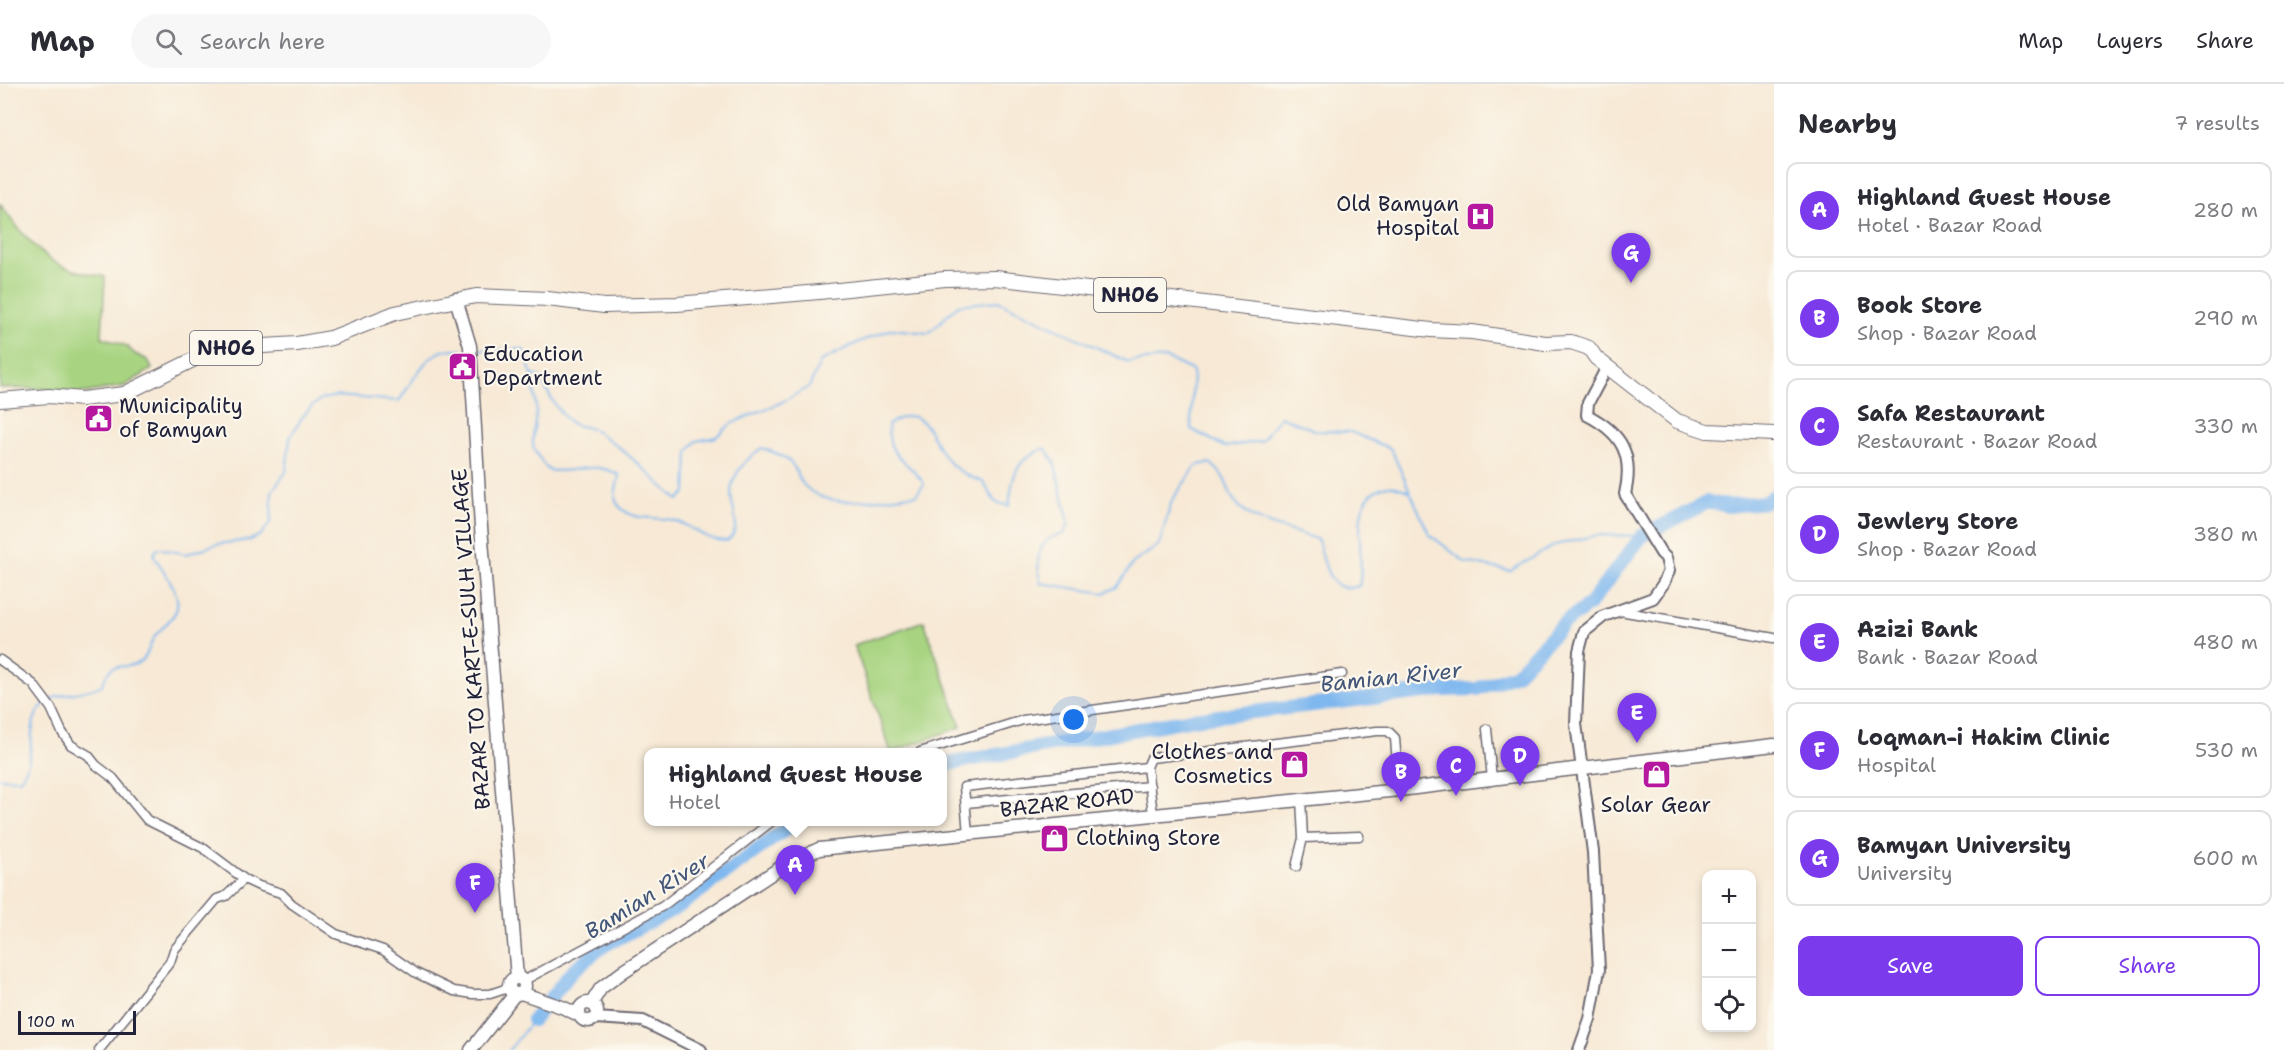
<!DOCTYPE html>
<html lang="en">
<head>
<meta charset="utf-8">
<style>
	body { margin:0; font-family:"Shantell Sans",sans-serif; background:#f7f7f7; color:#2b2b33 }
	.controls { position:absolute; right:18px; bottom:18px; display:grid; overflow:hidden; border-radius:12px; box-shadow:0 3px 9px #0003 }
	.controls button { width:54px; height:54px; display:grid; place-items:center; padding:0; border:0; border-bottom:2px solid #e1e1e2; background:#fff; color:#2b2b33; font:30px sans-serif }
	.scale { position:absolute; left:18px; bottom:15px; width:118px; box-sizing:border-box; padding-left:6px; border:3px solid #22223b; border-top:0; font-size:16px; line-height:21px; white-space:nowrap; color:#22223b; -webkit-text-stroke:4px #fbf7ec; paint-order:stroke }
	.you { position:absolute; left:1074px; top:636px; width:21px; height:21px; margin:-15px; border:4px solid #fff; border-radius:50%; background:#1a73e8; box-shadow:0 0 0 9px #1a73e833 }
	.badge { display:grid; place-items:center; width:39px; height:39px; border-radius:50%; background:#7c3aed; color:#fff; font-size:20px; font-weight:700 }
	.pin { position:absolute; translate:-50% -50px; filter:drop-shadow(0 2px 3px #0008) }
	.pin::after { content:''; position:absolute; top:32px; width:21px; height:18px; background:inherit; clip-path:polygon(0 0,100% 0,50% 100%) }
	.popup { position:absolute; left:644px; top:664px; width:303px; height:78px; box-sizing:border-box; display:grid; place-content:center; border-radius:12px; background:#fff; filter:drop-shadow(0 2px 4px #0005); font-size:20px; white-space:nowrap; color:#7c7c81 }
	.popup b { font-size:22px; color:#2b2b33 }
	.popup::after { content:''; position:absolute; left:50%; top:100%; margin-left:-12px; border:12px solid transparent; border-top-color:#fff }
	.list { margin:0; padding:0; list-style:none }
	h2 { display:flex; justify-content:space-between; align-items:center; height:78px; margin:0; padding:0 24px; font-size:26px }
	h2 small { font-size:20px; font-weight:400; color:#7c7c81 }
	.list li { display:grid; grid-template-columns:39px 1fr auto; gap:18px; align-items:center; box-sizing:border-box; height:96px; margin:0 12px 12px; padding:0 12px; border:2px solid #e1e1e2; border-radius:12px }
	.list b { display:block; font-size:22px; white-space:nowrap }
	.list p { margin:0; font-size:20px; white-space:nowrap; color:#7c7c81 }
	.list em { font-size:20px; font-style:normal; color:#7c7c81 }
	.actions { display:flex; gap:12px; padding:18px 24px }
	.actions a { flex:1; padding:14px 0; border:2px solid #7c3aed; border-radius:12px; text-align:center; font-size:21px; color:#7c3aed }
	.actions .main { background:#7c3aed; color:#fff }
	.icon { flex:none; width:33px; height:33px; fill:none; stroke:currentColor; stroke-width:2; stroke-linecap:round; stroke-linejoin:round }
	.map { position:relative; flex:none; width:1774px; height:966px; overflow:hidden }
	header { display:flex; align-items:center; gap:36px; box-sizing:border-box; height:84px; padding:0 30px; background:#fff; border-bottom:2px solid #e1e1e2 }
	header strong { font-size:28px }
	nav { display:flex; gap:33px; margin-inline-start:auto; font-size:21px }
	.search { width:420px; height:54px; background:#f7f7f7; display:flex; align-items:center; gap:15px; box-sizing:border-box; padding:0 21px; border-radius:33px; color:#7c7c81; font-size:22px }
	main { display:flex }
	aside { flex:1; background:#fff }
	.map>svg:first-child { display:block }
</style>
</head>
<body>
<header>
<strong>Map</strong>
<div class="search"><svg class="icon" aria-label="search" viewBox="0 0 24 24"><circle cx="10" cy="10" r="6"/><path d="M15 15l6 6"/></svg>Search here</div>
<nav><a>Map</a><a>Layers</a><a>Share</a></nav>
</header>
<main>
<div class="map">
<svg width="1774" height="966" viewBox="0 0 1774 966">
	<rect width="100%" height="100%" fill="#fbf7ec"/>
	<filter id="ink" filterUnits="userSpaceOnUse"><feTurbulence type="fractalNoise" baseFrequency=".0167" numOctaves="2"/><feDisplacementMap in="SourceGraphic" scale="12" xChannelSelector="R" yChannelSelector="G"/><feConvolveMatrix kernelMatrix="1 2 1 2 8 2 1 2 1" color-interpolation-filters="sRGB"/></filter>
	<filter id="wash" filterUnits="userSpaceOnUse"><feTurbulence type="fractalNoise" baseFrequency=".008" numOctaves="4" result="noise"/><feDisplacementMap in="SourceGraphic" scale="24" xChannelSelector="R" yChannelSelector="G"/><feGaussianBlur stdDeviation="1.35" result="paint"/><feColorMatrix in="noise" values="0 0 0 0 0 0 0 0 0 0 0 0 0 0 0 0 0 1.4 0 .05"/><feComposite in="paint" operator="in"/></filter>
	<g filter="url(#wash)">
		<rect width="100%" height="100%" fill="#f7e9d5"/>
		<path fill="#a8d481" stroke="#657b5e" stroke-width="1.5" d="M0,120C14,140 31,161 51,176C66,186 87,189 105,193L102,253L126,262L135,270L148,276L152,285L124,302L78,310L43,305L0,304Z
			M924,537L961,643L891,668L854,561Z"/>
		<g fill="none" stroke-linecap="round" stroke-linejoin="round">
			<path stroke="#7fb8ef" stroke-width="2" d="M477,266L523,265L532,291L540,293C548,308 556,327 571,339C576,343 586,342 592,345C625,364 650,392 678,416L686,408L688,368L696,357L716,353L732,339L782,318L809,303L821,277L861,257L892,245L929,249L958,221L998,217L1128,278L1166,274L1193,287L1191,345L1225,363L1262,357L1280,332L1317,347L1351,348L1391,365L1429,450L1465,478L1510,487L1555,461L1598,451L1642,452
				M532,291C533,303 537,317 536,329C533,362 526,357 548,386C576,391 590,375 619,391C618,402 611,414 619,422C634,439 656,431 676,437C698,445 702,456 727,457C744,444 731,427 731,409C731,391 748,373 762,364C774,368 787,373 794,383C797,389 799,395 803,400C828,430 882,412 916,411L924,400C909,375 888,378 888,341C928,313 929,359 951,380C960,389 972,394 983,398L995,418L1009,422C1013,391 1014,376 1045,364L1054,377L1069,439L1064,450C1060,451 1053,452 1049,455C1035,465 1038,484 1040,499L1104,509L1117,503L1133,479L1159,461L1172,416L1197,381L1210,379C1215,383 1220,388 1223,393C1228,401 1230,412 1236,419C1257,443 1290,444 1318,456C1325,479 1327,512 1359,502C1367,474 1344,411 1387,402C1393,401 1403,405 1409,407
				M0,694L20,695C22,691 26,687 27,683C36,659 23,626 56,613C71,608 88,609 102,601C113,573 117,588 138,579C148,575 149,560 155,552C161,544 172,536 176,527C183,510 162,486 154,472L155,467L159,464L186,470L217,460L250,456L261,451L271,438L272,407L286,388L290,354L301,335L312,322L322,315L337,312L399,317C415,294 430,258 463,266
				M509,966L533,936"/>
			<path stroke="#7fb8ef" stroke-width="14" d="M942,681L1192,635L1442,606L1477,605L1516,590L1564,539L1589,521L1642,452L1708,418L1728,422L1764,418L1774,412
				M533,936L574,885L605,861L678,823L796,738"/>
		</g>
	</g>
	<g filter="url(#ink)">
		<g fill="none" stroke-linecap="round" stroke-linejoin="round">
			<defs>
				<path id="minor" d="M1620,527L1774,554
					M0,576L33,600L51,624L62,648L71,661L88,671L96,681L113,694L147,736L203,764L244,795L259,802L281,809L292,820L336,850L383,866L416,889L454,907L473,910H490L508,904
					M1487,645L1492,695
					M920,668L1023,636L1342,590
					M1301,715L1303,754L1359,752
					M966,719L1150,702
					M1153,730L1147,683L1151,674L1377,647H1388L1395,654L1399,706
					M968,750L964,703L1147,683
					M1296,783L1303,754
					M523,897L663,822L771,738
					M99,966L170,878L174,866L217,815L226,812L244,795"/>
				<path id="tertiary" d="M595,934L643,937L701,966
					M1579,966L1590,935L1599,886L1593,768L1576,640L1579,567L1584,548L1604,532L1653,514L1663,500L1669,487L1666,474L1661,469L1625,410C1634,371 1622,349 1587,331L1588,319L1607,283"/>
				<path id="secondary" d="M456,215L470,262L481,443L517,894
					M509 902a8 8 0 1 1 16 0a8 8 0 1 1-16 0Z
					M521,909L562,923L579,931
					M579 928a9 9 0 1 1 18 0a9 9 0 1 1-18 0Z
					M591,920L601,904L624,887L786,780L819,765L1399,706L1774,661
					M471,966L515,910"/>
				<path id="primary" d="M0,316L49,312L82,315L124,310L215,265L297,260L331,254L395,229L476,212L548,215L604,222L677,220L819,208L945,195L995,194L1431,246L1472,248L1545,259L1571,258L1589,264L1596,274L1677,337L1707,347L1774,350"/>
			</defs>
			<use href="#minor" stroke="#6d6871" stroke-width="11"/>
			<use href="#tertiary" stroke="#6d6871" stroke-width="14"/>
			<use href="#secondary" stroke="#6d6871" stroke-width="15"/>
			<use href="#primary" stroke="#6d6871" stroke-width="16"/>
			<use href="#minor" stroke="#fff" stroke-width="8"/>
			<use href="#tertiary" stroke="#fff" stroke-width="10"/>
			<use href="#secondary" stroke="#fff" stroke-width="12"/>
			<use href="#primary" stroke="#fff" stroke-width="14"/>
		</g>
	</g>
	<defs>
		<symbol id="hospital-square" viewBox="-11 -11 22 22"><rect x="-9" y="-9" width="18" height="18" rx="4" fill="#b5179e" stroke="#fbf7ec"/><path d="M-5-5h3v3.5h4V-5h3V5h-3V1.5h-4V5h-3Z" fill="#fff"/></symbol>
		<symbol id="civic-square" viewBox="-11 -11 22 22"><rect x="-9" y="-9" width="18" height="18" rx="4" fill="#b5179e" stroke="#fbf7ec"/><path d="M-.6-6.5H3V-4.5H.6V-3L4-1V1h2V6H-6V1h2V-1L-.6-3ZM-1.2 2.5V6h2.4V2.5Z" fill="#fff"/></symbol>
		<symbol id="shop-square" viewBox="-11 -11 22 22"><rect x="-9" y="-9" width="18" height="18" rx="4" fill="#b5179e" stroke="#fbf7ec"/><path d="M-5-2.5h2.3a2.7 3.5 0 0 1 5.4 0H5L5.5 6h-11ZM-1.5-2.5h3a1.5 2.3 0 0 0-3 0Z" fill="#fff"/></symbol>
	</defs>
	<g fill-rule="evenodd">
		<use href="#hospital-square" x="1464" y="116" width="33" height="33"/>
		<use href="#civic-square" x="446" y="266" width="33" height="33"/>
		<use href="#civic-square" x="82" y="318" width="33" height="33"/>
		<use href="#shop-square" x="1278" y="664" width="33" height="33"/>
		<use href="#shop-square" x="1640" y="674" width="33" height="33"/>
		<use href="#shop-square" x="1038" y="738" width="33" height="33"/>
	</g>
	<g text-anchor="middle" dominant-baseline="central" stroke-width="4.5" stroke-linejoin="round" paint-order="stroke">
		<g fill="#fbf7ec" stroke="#636270" stroke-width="1.5">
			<rect x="1094" y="194" width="72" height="34" rx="4.5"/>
			<rect x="190" y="247" width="72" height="34" rx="4.5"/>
		</g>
		<g font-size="20" font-weight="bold" fill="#22223b">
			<text x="1130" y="211">NH06</text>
			<text x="226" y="264">NH06</text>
		</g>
		<g font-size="21" fill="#22223b" stroke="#fbf7ec" text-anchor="start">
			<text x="1459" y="120" text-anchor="end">Old Bamyan<tspan x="1459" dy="24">Hospital</tspan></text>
			<text x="483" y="270">Education<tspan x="483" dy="24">Department</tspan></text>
			<text x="119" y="322">Municipality<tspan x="119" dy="24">of Bamyan</tspan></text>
			<text x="1273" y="668" text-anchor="end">Clothes and<tspan x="1273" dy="24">Cosmetics</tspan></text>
			<text x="1656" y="721" text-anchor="middle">Solar Gear</text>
			<text x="1076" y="754">Clothing Store</text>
		</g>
		<g font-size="21" fill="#22223b" stroke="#fbf7ec">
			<text transform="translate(471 555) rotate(-94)">BAZAR TO KART-E-SULH VILLAGE</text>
			<text transform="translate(1067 719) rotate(-6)">BAZAR ROAD</text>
		</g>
		<g font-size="22" font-style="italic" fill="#43567a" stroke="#fbf7ec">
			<text transform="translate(1391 593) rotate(-6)">Bamian River</text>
			<text transform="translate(647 812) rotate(-32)">Bamian River</text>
		</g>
	</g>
</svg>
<div class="controls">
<button>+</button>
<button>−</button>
<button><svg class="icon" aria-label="locate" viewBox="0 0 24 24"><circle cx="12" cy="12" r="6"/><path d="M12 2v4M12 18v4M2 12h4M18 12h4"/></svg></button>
</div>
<div class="scale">100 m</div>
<div class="you"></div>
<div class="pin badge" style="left:795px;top:811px">A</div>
<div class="popup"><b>Highland Guest House</b>Hotel</div>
<div class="pin badge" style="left:1401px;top:718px">B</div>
<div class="pin badge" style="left:1456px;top:712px">C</div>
<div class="pin badge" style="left:1520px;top:702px">D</div>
<div class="pin badge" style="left:1637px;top:659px">E</div>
<div class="pin badge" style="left:475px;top:829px">F</div>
<div class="pin badge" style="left:1631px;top:199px">G</div>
</div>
<aside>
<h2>Nearby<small>7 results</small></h2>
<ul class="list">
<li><span class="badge">A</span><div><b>Highland Guest House</b><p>Hotel · Bazar Road</p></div><em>280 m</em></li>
<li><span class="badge">B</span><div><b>Book Store</b><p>Shop · Bazar Road</p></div><em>290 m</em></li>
<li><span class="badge">C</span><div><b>Safa Restaurant</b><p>Restaurant · Bazar Road</p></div><em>330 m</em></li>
<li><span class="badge">D</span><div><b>Jewlery Store</b><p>Shop · Bazar Road</p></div><em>380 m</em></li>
<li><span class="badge">E</span><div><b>Azizi Bank</b><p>Bank · Bazar Road</p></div><em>480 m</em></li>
<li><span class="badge">F</span><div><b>Loqman-i Hakim Clinic</b><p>Hospital</p></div><em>530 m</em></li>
<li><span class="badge">G</span><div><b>Bamyan University</b><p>University</p></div><em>600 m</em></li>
</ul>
<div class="actions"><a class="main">Save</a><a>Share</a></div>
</aside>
</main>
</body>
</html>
